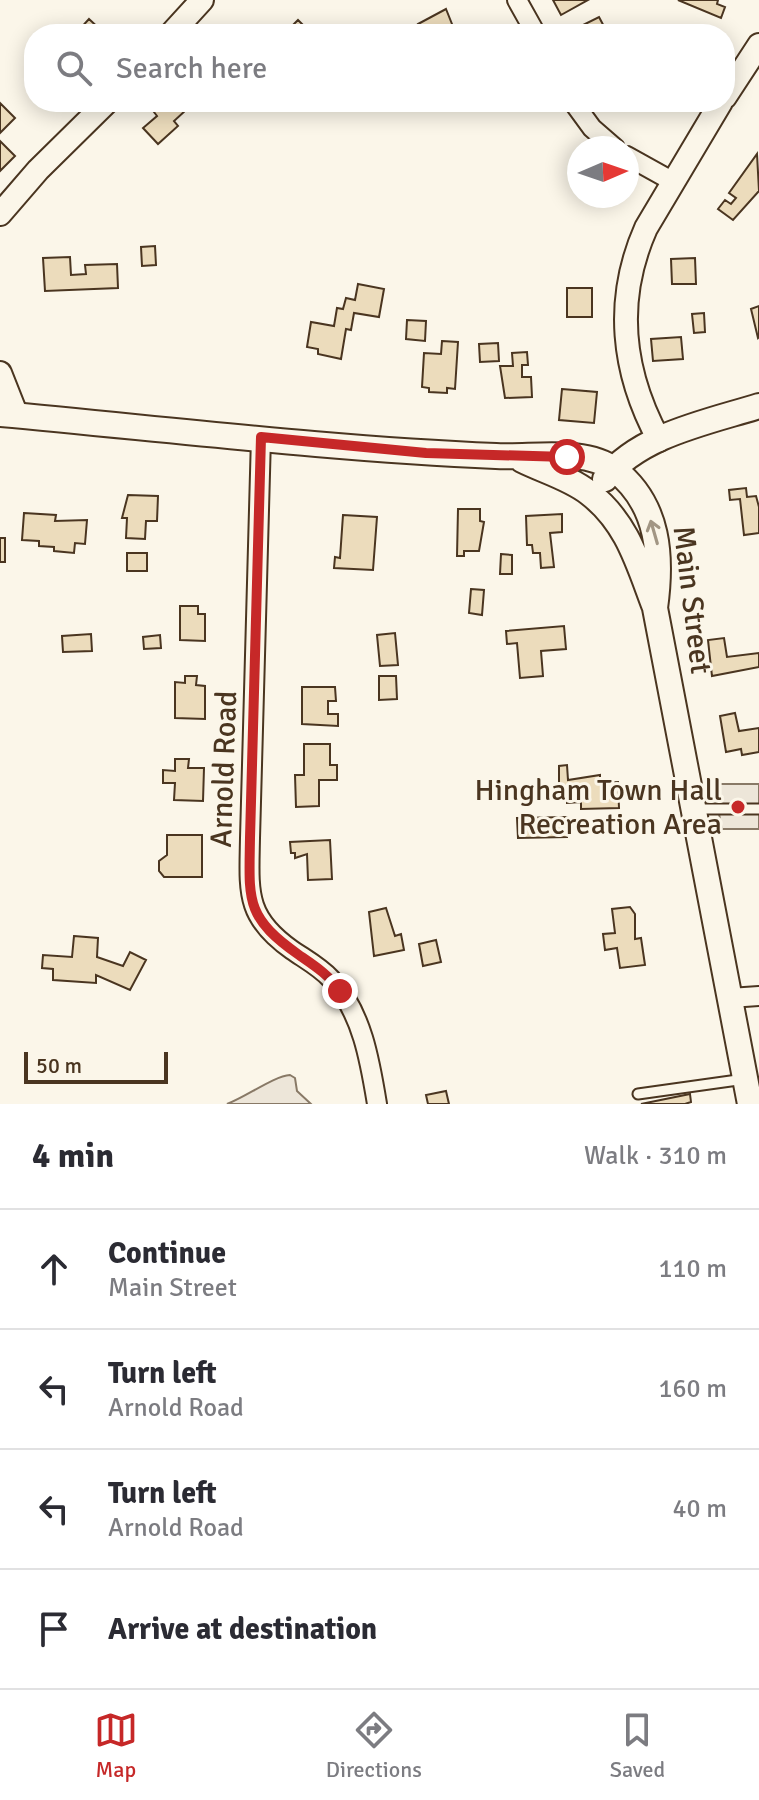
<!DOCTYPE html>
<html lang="en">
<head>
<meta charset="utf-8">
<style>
	body { margin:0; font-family:Signika,sans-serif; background:#f7f7f7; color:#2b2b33 }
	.compass { position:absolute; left:567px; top:136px; width:72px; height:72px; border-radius:50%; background:#fff; box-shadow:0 4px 20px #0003; rotate:88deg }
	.scale { position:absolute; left:24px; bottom:20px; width:144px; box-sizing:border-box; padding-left:8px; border:4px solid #4a3520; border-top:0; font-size:22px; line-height:28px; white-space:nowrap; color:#4a3520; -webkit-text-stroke:6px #fbf6e9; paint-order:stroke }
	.stop { position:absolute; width:24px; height:24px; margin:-18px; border:6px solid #c62828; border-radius:50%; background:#fff }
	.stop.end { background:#c62828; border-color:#fff; box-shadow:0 2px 8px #0008 }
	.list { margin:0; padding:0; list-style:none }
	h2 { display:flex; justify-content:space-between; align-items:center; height:104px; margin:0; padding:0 32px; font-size:34px }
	h2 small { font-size:26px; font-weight:400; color:#7c7c81 }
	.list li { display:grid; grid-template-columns:52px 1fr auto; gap:24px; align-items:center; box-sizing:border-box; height:120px; padding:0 32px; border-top:2px solid #e1e1e2 }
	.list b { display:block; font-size:30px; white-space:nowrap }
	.list p { margin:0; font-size:26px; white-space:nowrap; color:#7c7c81 }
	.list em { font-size:26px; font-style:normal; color:#7c7c81 }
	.icon { flex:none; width:44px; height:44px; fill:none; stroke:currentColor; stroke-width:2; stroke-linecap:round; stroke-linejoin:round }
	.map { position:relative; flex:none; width:759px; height:1104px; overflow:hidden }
	.search { position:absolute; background:#fff; box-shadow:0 4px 20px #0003; left:24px; right:24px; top:24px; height:88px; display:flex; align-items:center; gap:20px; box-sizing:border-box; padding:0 28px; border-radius:32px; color:#7c7c81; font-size:30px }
	.sheet { height:584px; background:#fff }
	nav { display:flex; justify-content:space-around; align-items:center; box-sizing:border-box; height:112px; border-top:2px solid #e1e1e2; background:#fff; font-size:22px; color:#7c7c81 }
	nav a { display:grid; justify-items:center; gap:4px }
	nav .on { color:#c62828 }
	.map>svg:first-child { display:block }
</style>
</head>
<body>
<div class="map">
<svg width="759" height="1104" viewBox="0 0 759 1104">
	<rect width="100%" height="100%" fill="#fbf6e9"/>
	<path fill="#ede6d9" stroke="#887966" stroke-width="2" d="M713,784H759V829H722Z
		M290,1075L295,1078L297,1091L311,1104H227C246,1097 274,1076 290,1075Z"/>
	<path fill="#ecdcbc" stroke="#4a3520" stroke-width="2" d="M553,0H588L561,15Z
		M678,0H718L717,4L725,7L721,18Z
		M446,9L456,34L462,30L464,34H423L418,24Z
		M599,17L608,34H587L583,25Z
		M89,19L103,32L101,34L78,31Z
		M298,20L312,34H284Z
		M161,102H183L180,104L186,110L174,121L178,126L158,144L143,128L157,116L154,112Z
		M0,103L15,118L0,133Z
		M0,141L15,156L0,171Z
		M757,154L759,191L733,220L718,209L725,200L731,204L736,198L729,193Z
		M155,246L156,265L142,266L141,247Z
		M70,257L71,275L86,274L85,265L117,264L118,288L45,291L43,258Z
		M695,258L696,284H672L671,259Z
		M358,284L384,289L379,317L354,313L351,330L346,329L341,359L318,354V349L307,347L311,322L334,326L337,308L343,309L346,298L355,300Z
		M567,288H592V317H567Z
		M759,306V337L758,338L751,309Z
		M704,313L705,332L694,333L692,314Z
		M407,320L426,321L425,341L406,339Z
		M681,337L683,359L653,361L651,339Z
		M442,341L458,342L455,389L447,388V393L429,392V388L422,387L424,353L441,354Z
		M498,343L499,361L480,362L479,344Z
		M527,352L528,365H522V377H531L532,397L505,398L500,366H513L512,353Z
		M562,389L597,392L594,423L559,420Z
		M746,488L747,497L756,496L759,507V533L744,535L740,499L730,500L729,490Z
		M128,495L158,496L157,521H146L145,539L126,538L127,518H122Z
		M458,509H480V521L484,522L479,551H464V556H457Z
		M24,513L56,515L55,521L87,520L85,544L75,543L74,553L54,551V547L39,546V541L22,540Z
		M562,514V532L550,533L554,567L541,568L540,553H533L532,545H527L526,516Z
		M343,515L377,517L373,570L334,568L335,557L340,558Z
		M0,538H5V562H0Z
		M127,553H147V571H127Z
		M501,554L512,555V574H500Z
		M471,589L484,590L482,615L469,613Z
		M180,606H198V614H205V641L180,640Z
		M564,626L566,649L541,651L543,676L520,678L517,643L507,644L506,631Z
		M395,633L398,665L380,666L377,635Z
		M91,634L92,651L63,652L62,636Z
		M160,635L161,648L144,649L143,637Z
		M724,638L727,657L759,653V667L712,676L708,640Z
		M185,676H197L196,685L205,686V719L175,718V682L185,683Z
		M379,676H396L397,699L379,700Z
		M302,687H335L336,701H328V714H338V726L302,724Z
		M735,713L739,731L759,728V752L742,755L741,749L726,752L720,716Z
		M304,744H330V765H337V780H319V806L296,807L295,775H304Z
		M175,759H189L188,768H204L203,801L174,800L175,783H163V770L175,771Z
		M567,765L568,780L600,775V783L618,782L619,808L581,809V802L567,803V793H559V766Z
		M567,817V837L518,838L517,818Z
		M167,835H202V877H164L159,871V861L167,855Z
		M330,840L332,879L308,880L307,854L295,858V853H291L290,842Z
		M630,907L635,914V939L641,938L645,965L620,968L617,948L605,950L603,934L615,933L612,909Z
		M386,908L395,936L401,934L404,950L374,956L369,912Z
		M74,936L98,938L97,957L123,966L130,952L146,960L130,990L96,975V983L53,980V969L42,968L43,955L72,957Z
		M436,940L441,962L423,966L419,944Z
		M446,1091L449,1104H428L426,1095Z
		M690,1094L691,1102L685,1104H641Z"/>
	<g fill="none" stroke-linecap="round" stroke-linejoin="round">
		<defs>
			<path id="service" d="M697,809H759
				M638,1094L745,1079"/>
			<path id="minor" d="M517,0L536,34
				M573,102L592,128L615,148
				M627,156L672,181
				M261,437L250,838C249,892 245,917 292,950C305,959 320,967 331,979C362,1012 370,1061 377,1104
				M730,998L759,996"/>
			<path id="tertiary" d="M171,34L202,0
				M725,97L759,45
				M0,214L38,170L107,102
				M0,373L17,416
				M659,440C622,372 614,300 646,228L721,102"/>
			<path id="secondary" d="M0,414C165,429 331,449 496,456C532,458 585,447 615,470C660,505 662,558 655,608L750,1104
				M522,460C544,471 570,478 589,493C627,522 638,563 654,605
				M605,479C639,435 708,422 759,406"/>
		</defs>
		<use href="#service" stroke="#4a3520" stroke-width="13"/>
		<use href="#minor" stroke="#4a3520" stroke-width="22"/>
		<use href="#tertiary" stroke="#4a3520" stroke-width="26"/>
		<use href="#secondary" stroke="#4a3520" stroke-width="28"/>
		<use href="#service" stroke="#fbf6e9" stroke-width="9"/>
		<use href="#minor" stroke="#fbf6e9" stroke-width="18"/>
		<use href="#tertiary" stroke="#fbf6e9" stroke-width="22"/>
		<use href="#secondary" stroke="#fbf6e9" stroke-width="24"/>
	</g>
	<defs><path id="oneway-shaft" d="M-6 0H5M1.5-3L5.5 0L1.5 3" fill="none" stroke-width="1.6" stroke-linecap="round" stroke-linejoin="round" transform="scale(2)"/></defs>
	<use stroke="#a29684" href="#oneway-shaft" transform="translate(654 532) rotate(-106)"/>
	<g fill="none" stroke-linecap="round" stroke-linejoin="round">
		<path stroke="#c62828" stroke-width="10" d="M340,991C329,975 315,966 299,955C245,917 249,901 250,838L261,437L426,453L567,457"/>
	</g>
	<circle fill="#c62828" stroke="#fbf6e9" stroke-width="3" cx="738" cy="807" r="8"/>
	<g text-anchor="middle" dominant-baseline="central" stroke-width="6" stroke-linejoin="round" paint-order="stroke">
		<g font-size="30" fill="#4a3520" stroke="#fbf6e9">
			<text transform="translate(692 600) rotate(83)">Main Street</text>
			<text transform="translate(224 769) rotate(-88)">Arnold Road</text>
		</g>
		<g font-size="30" fill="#4a3520" stroke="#fbf6e9" text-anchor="end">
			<text x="722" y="790">Hingham Town Hall<tspan x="722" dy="34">Recreation Area</tspan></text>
		</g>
	</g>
</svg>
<svg class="compass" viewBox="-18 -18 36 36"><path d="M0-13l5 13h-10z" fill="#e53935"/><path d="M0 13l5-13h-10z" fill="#7c7c81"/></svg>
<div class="scale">50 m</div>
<div class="stop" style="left:567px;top:457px"></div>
<div class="stop end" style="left:340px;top:991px"></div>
<div class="search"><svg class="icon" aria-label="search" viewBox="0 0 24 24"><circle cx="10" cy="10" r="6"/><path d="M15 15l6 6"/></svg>Search here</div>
</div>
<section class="sheet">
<h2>4 min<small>Walk · 310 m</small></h2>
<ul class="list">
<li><svg class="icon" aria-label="ahead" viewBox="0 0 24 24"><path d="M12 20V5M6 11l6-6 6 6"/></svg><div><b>Continue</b><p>Main Street</p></div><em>110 m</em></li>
<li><svg class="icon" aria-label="left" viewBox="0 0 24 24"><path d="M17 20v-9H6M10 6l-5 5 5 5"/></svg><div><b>Turn left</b><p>Arnold Road</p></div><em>160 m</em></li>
<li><svg class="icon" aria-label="left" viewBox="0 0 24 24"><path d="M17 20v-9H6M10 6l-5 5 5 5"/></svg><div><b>Turn left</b><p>Arnold Road</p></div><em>40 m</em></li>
<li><svg class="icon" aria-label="arrive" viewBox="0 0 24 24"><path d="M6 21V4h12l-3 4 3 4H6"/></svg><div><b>Arrive at destination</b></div></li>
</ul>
</section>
<nav>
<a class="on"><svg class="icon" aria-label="map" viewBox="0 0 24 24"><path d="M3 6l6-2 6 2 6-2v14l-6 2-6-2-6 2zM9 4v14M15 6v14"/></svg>Map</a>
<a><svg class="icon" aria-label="directions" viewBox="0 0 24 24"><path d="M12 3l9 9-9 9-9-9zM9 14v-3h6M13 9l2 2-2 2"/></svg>Directions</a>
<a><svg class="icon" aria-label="saved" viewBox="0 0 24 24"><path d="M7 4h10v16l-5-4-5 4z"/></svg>Saved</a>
</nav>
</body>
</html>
